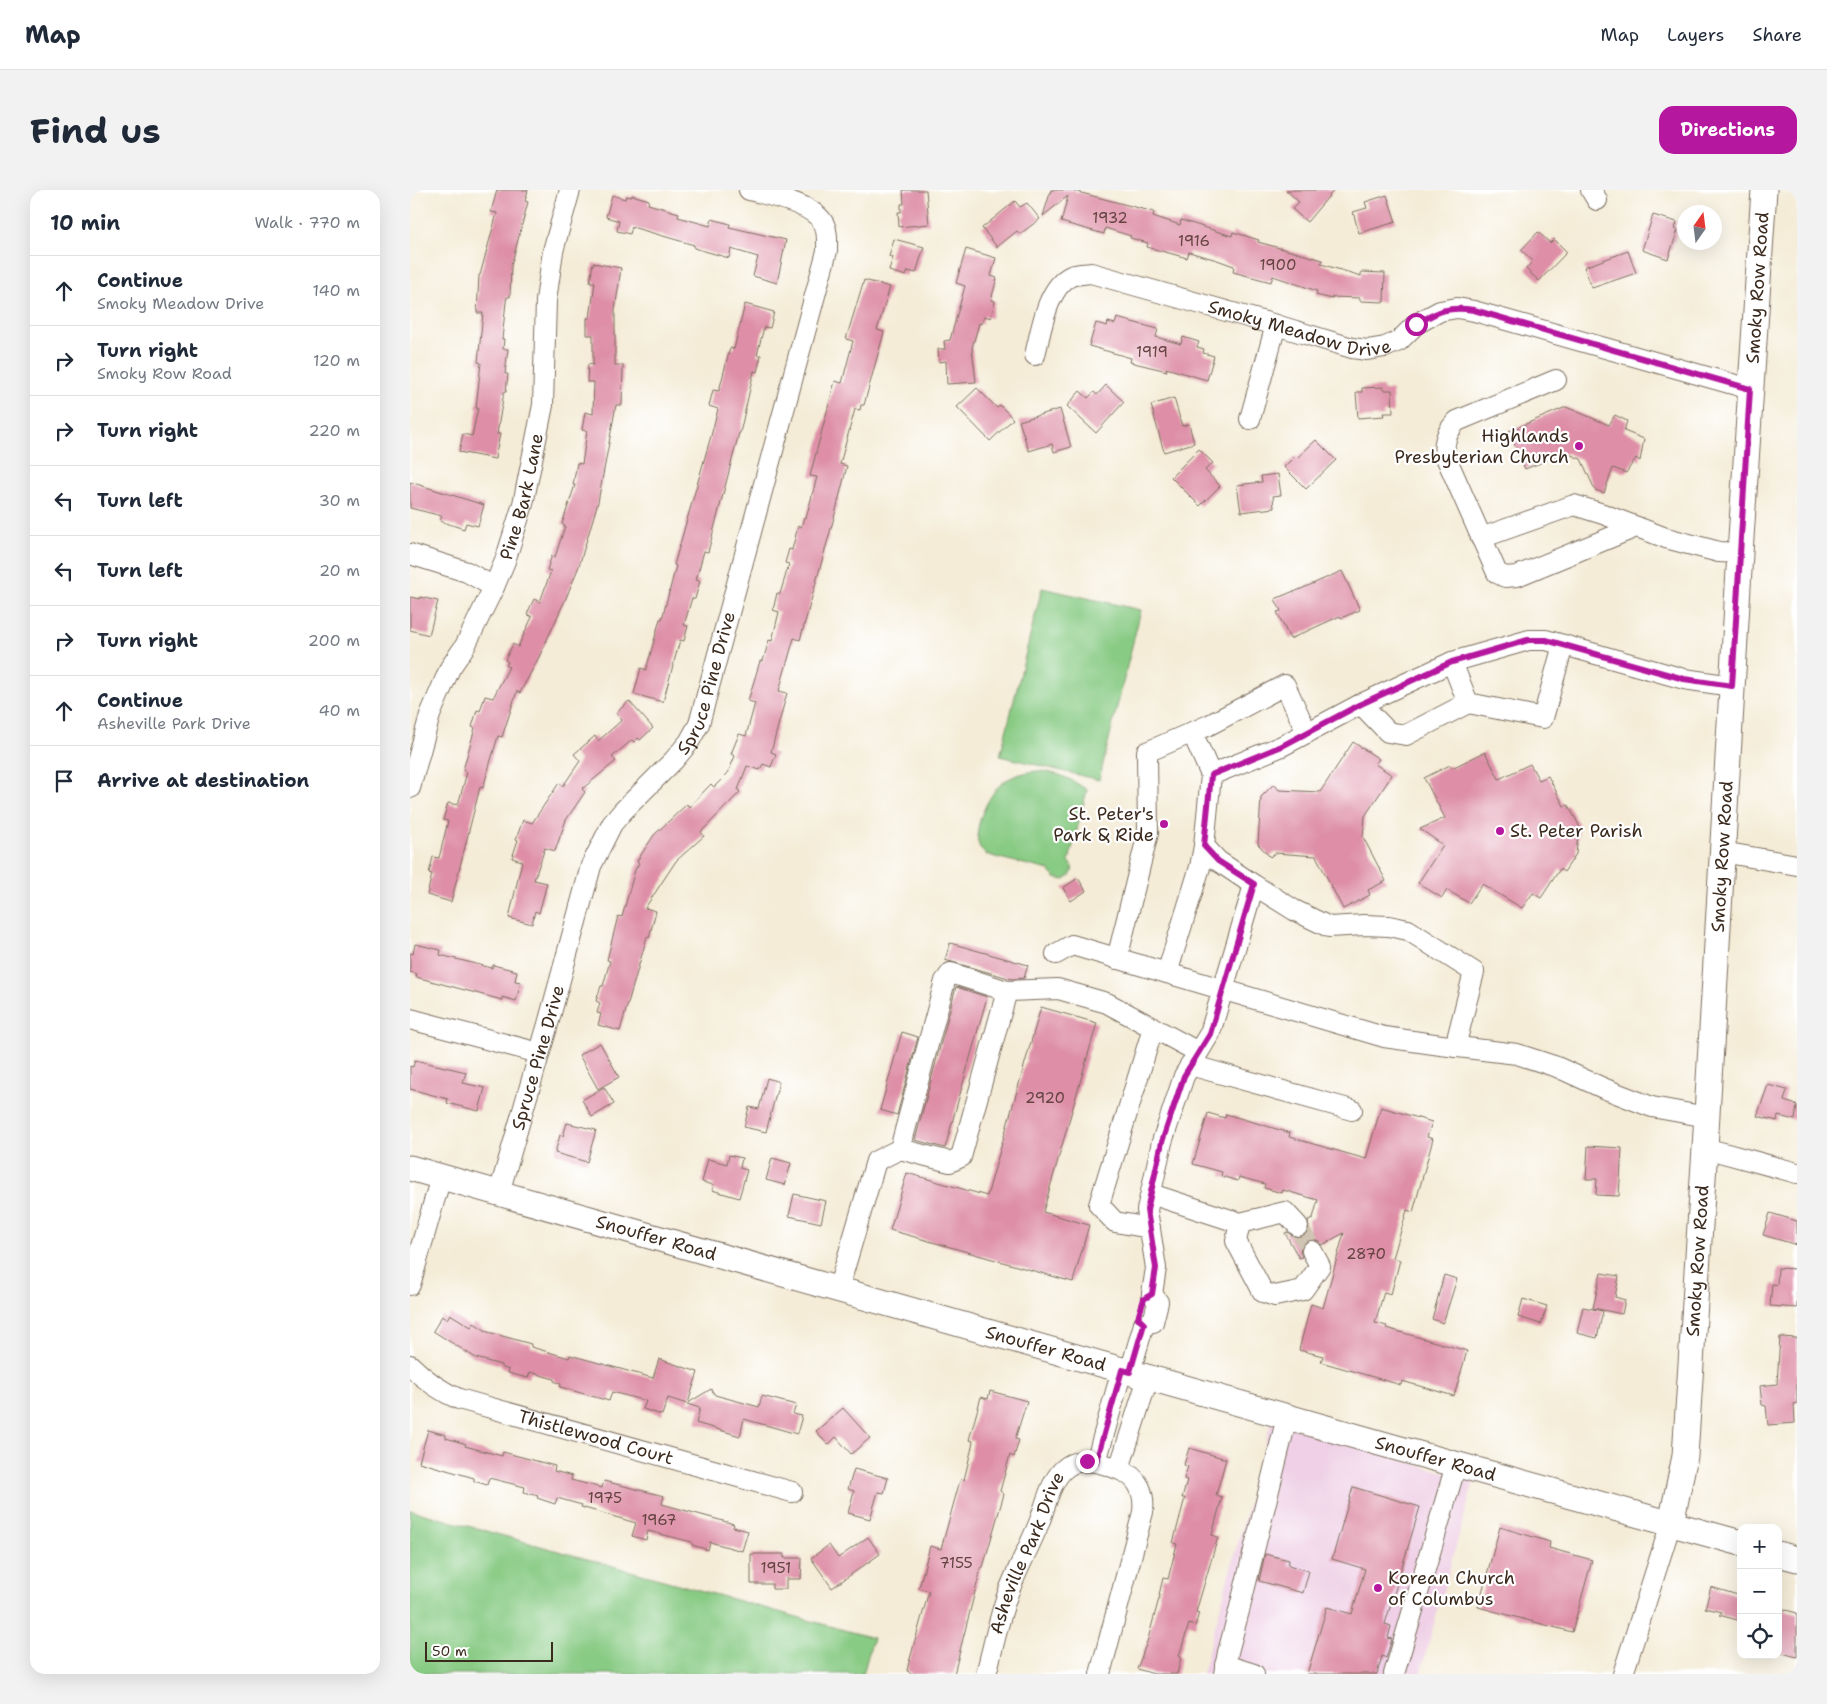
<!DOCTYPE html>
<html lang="en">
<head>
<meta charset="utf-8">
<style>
	body { margin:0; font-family:"Shantell Sans",sans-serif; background:#f2f2f3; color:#1f2937 }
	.controls { position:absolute; right:15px; bottom:15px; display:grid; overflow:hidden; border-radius:10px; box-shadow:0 5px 20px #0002 }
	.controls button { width:45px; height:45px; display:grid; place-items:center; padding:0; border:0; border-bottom:1px solid #e0e1e3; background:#fff; color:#1f2937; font:25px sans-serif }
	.compass { position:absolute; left:1267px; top:15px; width:45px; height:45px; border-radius:50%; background:#fff; box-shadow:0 5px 20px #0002; rotate:14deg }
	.scale { position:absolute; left:15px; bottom:12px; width:128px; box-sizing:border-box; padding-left:5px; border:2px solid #3b2a1e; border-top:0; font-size:14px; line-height:18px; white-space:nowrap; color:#3b2a1e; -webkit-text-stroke:4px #fff; paint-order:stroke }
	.stop { position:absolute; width:15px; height:15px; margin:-11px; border:4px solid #b5179e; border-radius:50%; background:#fff }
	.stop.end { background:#b5179e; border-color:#fff; box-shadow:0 1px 5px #0008 }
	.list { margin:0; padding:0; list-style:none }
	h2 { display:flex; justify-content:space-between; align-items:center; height:65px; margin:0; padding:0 20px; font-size:21px }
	h2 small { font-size:16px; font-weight:400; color:#747a83 }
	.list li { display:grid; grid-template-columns:32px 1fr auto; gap:15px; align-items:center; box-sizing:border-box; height:70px; padding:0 20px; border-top:1px solid #e0e1e3 }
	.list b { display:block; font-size:19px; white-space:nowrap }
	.list p { margin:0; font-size:16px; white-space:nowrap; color:#747a83 }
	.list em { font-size:16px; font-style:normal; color:#747a83 }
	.icon { flex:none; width:28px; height:28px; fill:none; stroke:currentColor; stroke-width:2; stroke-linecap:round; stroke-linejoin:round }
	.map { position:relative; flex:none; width:1387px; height:1484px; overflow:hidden; border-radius:15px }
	header { display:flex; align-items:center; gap:30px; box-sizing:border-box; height:70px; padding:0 25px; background:#fff; border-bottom:1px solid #e0e1e3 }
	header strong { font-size:24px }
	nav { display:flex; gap:28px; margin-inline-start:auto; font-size:18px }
	.intro { display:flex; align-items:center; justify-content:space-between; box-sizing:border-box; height:120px; padding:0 30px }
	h1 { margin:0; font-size:35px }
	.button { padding:12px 22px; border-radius:15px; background:#b5179e; color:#fff; font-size:18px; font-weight:700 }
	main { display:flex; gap:30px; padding:0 30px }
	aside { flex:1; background:#fff; border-radius:15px; box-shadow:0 5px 20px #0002 }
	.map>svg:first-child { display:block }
</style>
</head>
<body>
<header>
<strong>Map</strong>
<nav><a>Map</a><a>Layers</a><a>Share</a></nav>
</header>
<div class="intro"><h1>Find us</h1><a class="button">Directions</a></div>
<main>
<aside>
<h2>10 min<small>Walk · 770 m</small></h2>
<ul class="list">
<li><svg class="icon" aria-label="ahead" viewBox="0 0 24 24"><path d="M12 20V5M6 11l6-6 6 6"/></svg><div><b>Continue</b><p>Smoky Meadow Drive</p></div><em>140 m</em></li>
<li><svg class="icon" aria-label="right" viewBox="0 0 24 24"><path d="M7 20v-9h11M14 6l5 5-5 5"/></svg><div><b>Turn right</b><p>Smoky Row Road</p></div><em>120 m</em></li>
<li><svg class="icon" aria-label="right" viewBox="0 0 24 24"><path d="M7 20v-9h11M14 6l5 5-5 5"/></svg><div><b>Turn right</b></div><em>220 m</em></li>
<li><svg class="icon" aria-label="left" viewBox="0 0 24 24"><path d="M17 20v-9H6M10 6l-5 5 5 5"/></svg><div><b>Turn left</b></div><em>30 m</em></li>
<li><svg class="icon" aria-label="left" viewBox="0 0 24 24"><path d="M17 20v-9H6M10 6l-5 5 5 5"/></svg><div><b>Turn left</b></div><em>20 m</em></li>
<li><svg class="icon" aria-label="right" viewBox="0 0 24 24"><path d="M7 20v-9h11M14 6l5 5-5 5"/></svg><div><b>Turn right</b></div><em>200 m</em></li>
<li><svg class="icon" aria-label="ahead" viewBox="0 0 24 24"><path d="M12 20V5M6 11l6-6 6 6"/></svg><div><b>Continue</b><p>Asheville Park Drive</p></div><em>40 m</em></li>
<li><svg class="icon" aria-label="arrive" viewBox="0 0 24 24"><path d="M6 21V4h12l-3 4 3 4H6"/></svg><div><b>Arrive at destination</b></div></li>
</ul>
</aside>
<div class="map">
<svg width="1387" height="1484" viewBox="0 0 1387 1484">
	<rect width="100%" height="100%" fill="#fff"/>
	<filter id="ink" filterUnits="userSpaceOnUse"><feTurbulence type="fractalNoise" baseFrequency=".02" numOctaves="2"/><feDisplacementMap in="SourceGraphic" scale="10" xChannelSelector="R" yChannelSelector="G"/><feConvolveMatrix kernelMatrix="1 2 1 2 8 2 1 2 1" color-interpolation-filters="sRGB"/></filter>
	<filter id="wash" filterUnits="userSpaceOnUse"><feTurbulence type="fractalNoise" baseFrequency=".0096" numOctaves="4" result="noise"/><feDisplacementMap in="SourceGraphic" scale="20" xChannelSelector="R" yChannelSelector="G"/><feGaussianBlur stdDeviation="1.12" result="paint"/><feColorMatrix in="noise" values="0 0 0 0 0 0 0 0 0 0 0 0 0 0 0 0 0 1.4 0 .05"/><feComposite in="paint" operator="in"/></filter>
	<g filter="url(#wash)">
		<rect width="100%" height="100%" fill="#f4ecd7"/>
		<path fill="#efd0e6" d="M861,1232L1064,1291L1010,1484H792Z"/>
		<path fill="#88cb84" stroke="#627a51" d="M632,398L731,420L689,590L590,566Z
			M628,581C648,582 661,589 677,600L659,671C665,678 663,686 654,690L645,688L639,680L577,665C555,652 576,609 589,596C599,586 614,582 628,581Z
			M0,1320L463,1448L453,1484H0Z"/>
		<g id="blocks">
			<path fill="#de8fa7" d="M87,0H118L115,11L118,12L101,76L100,107H97L96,112L92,149H94L93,159H98L95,184H98L96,202H94L87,244H90L85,269L49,262L53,244L62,246L68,218H66L71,173L68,172L73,123H67L69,85H70L87,23L81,22Z
				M493,0H516L519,34L489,37L488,22H491V14H494Z
				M641,0H666L664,1L744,22L743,26L770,35L771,30L822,46L823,42L849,50L848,52L913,70L911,74L951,86V82L975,83L974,112L950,111V108L922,107V109L906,105L907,101L863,86L861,92L823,82L824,76L807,70L779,62L777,68L737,57L738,53L720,48L721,46L695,38L694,44L651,32L658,6L633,26Z
				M876,0H924L897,32L882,19L889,12Z
				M202,5L215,9L216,6L222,7V5L239,10L238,14L269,23L268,27L300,36L302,29L320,34L319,37L376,50L367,93L343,86L348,67L321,59L319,68L284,58V55L222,37L220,44L207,41L209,31L196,27Z
				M977,5L986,32L949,43L943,22L957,18L955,12Z
				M605,11L610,17L617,13L630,29L610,44L607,41L587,57L572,38Z
				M1243,25L1267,32L1265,39L1268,40L1258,69L1232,60Z
				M1128,42L1140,53L1144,49L1157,62L1129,91L1116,79L1123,71L1111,60Z
				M484,49L514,57L506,83L498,81L496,86L479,81L483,67H479Z
				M556,59L586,68L581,86L587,88L581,110L585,111L581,128L574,126L572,134L569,133L562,158L566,192L537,194L536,171L529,172L528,159H535L534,151L540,150L555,96L546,93Z
				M1218,61L1226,83L1182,98L1174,77Z
				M183,73L211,78L205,120V175H213L212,215H206L188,312L169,376L156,408L129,467L110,503L107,501L92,547L88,546L73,598L70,597L41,712L17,705L22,684L19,683L23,667L29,668L38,631L33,630L38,613L48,615L57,582L53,580L65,538L62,537L67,520L70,521L75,506L83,508L99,477L96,476L98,472L95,470L103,454L108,457L122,427L117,424L124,409L130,412L141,381L137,380L142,365L145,367L155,336L152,334L165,295H163L167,273L172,274L177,241L172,240L175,222L183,224L184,192H177L178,174L183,175V145H177V128H180L185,92H180Z
				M454,90L480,97L467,140L474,142L454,215H451L450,220L445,219L430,274L437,276L425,324L390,450L384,448L369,501L377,503L361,562L366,564L361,577L353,574L350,580L337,576L328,600L330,602L291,642L294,646L266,671L235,718L246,721L239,748L237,747L210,841L188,835L191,824L187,823L190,813L186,811L191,796H193L200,771L197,770L208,726L212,727L225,680L229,673L227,671L244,645L277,614L279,617L301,594L304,597L318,583L325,566L321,564L329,544L336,546L345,513L338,511L350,471H353L359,450L362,451L369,422L363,420L367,403L370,404L379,374L375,373L379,359L382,360L388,336L391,337L394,327L396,328L407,287L400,286L425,191L432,193L443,151L436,149Z
				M335,114L364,122L360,138L354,137L347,165H351L347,182L344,181L330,243H329L298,362L294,361L286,390L290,391L285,409L282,408L274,435L278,436L274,451L270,450L253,512L224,504L231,478L236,480L250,429H252L266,376L264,375L301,246L308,219L299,216L303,200L309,201L320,158L324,159Z
				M707,128L748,139L746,147L771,154L773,147L789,152L787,157L794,159L793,163L804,166L797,190L756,178L757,181L720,172L721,168L679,156L686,133L697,136L698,132L705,134Z
				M696,195L714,212L686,243L657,216L670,201L678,208L684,202L687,205Z
				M973,197V200H982L983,223H973L974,226L948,228L946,202H952V198Z
				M567,198L587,218L590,215L603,229L580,251L547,217Z
				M764,208L772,236L779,234L784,253L754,262L741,215Z
				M1156,217L1199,235L1205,225L1217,231L1214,241L1234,249L1230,271L1226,268L1216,283L1203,278L1194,303L1185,300L1171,269L1156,263L1115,279L1099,241Z
				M650,219L661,257L644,262L642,254L619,261L609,231Z
				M906,250L926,270L896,299L874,277L885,266L887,268Z
				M789,259L803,273L795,280L810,296L790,316L761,287Z
				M868,284L871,305L863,306L864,318L831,322L827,295L852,292L851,286Z
				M0,292L74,315L68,336L56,333L54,339L30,331L32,326L0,318Z
				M932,381L950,420L931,428L930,426L880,449L867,422L871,421L865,409L884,401V402Z
				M0,407L10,409V407L28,411L19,445L0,440Z
				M219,511L243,538L230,550L228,548L224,552L222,550L202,567L206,571L172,599L175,602L156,630L145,661L135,658L124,690L137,693L129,723L125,721L122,734L99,728L112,671L102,668L108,650L106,649L113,630L122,633L149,593L153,596L170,571L164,564L185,546L188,551L212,530L206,523Z
				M943,552L969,569L965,574L982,585L955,626L953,647L976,691L958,700L960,705L933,719L906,666L865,663L860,667L848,654L851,607L864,594L869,600L910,602Z
				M1075,562L1089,589L1120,574L1129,590L1138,586L1154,616L1158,615L1169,635L1166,664L1154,682L1150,679L1131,708L1123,703L1112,718L1072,694L1059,713L1037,700L1032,708L1008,693L1033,655L1010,639L1035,628L1014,588L1040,575L1042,578Z
				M668,688L676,701L661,711L653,698Z
				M540,753L618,775L614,788L602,789L535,770Z
				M5,754L31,760L30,765L82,778L83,775L107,781L105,791L111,792L106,811L92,807V810L6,787L7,784L0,782V763L3,764Z
				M546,797L577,807L535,958L505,950Z
				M631,817L687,833L633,1022L679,1035L663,1092L480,1040L497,983L577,1006Z
				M492,842L508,847L487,925L470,920Z
				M190,853L209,887L188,899L169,865Z
				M5,870L56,882L53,893L75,898L69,921L37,913L38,909L0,899V876L3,877Z
				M357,888L369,892L356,942L334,937L339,917L349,919Z
				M1358,895L1377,900L1374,911L1387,915L1385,930L1368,926L1367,931L1347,926Z
				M194,897L204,914L182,927L172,910Z
				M971,917L1022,932L1017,947L1023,949L1003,1022L997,1020L983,1068L990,1070L981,1104L974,1102L965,1133L977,1136L976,1138L1057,1161L1044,1206L992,1191L991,1195L911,1172L913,1166L889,1160L901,1114L913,1118L934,1043L912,1055L909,1051L903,1049L896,1051L892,1055L890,1061L892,1067L889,1068L875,1043L877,1042L885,1047H891L896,1044L899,1039L898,1030L903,1028L908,1010L873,1000L872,1003L854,998L855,994L829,987L828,991L811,986L812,982L783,974L798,923L815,928L816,924L880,943L879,947L956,969Z
				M157,933L186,940L177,972L145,963L150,945L153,946Z
				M1178,956L1212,958L1209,1006L1186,1005L1187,989H1176Z
				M319,965L332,968L330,978L337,980L329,1008L302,1000L304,995L292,992L298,969L317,974Z
				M362,968L381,973L375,995L356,990Z
				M384,1004L416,1011L411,1033L379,1026Z
				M1360,1023L1387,1031V1055L1353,1045Z
				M1368,1078L1387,1079V1118L1360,1116L1362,1094L1367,1095Z
				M1191,1083L1209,1086L1205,1107L1215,1110L1212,1124L1183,1118Z
				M1034,1085L1047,1089L1033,1133L1022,1129Z
				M1113,1109L1137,1116L1131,1134L1108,1127Z
				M1173,1117L1193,1121L1187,1148L1167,1143Z
				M40,1124L61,1137L64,1133L78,1142L121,1154V1157L159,1168L160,1165L243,1188L249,1169L288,1182L278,1213L301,1199L305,1205L349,1217L352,1206L386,1215L383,1224L392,1226L387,1244L334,1229L330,1246L286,1233L290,1218L258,1208L252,1225L233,1219L236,1211L202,1202L199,1211L150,1197L151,1194L144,1191V1189L120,1182L118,1188L98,1183L99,1180L91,1177V1175L66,1168L23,1141L32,1126L37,1129Z
				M1370,1147L1387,1148V1213L1384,1214L1385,1233L1358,1235L1356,1216L1352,1215L1350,1196L1367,1194Z
				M580,1201L617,1211L605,1249L609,1250L604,1267L600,1265L590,1301L594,1304L573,1377L571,1378L544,1484H500V1482L497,1481L498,1476L519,1401L509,1398L520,1356L531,1359L549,1294L551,1289L554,1290L562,1257L563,1251L559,1250L571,1207L578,1209Z
				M433,1218L460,1248L441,1264L426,1247L418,1255L406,1241Z
				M18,1240L36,1245V1248L56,1254L55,1256L92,1266L93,1262L145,1276L144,1281L162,1286L161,1290L192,1298L194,1291L254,1306L252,1314L324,1334L323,1337L338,1341L332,1361L300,1352L298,1360L282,1355V1352L238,1341L236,1350L222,1346L226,1333L171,1317L172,1315L147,1308L145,1314L127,1308L128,1306L114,1302L115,1297L79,1288L77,1295L64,1291V1288L9,1272Z
				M779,1258L816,1269L806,1305L812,1307L802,1345L808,1347L786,1422L789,1423L785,1436L779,1434L769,1466L771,1467L767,1484H744L727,1479L738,1449L750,1405H749L753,1388L758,1389L767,1354L763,1353L775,1308H772L777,1290L774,1289L778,1276L774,1275Z
				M444,1279L478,1288L474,1303L468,1302L460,1329L438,1323L444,1301L438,1299Z
				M943,1297L1010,1317L975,1434L981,1436L978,1448L982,1449L976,1468L972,1466L967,1484H897L917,1417L942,1424L955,1379L922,1369Z
				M1090,1337L1140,1352L1139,1358L1182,1370L1162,1442L1068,1417Z
				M458,1347L470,1364L422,1398L401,1368L419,1355L428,1368Z
				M341,1364H374V1368H392L391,1389H376V1399H362V1394H341Z
				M855,1364L879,1370L878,1375L899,1381L893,1403L849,1391Z
				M1301,1397L1331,1406V1431L1309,1425L1312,1422L1295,1418Z
				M1368,1418L1387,1423V1467L1368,1462Z"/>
		</g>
	</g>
	<g filter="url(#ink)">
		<use href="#blocks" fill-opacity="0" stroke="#7c6e5f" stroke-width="1"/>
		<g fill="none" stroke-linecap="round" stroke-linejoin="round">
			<path stroke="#cfc5b2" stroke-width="20" stroke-dasharray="20 10" stroke-linecap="butt" d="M888,1036L902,1061"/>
			<defs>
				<g id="minor">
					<path d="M1181,0L1187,10"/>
					<path id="s1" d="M625,165C631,141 637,97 661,86C667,84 675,84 681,83L866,135L942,158L957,160L975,157L989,151L1006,134L1030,121L1047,118L1064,121L1340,199"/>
					<path d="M1146,190L1047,231C1038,240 1033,252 1035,265L1087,383L1095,387L1107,386L1226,337"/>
					<path d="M840,229L866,135"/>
					<path d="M1071,348L1164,315L1193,324L1256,348L1309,362L1330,363"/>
					<path d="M0,364L57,382L84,397"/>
					<path d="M1042,472L1058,513L1133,528L1153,455"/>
					<path d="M951,514L978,542L996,545L1058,513"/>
					<path d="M782,542L801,585"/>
					<path id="s2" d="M0,598L20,525L40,478L55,456L84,397L95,371L113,314L133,215L136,111L143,61L160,0"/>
					<path d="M794,656L808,671L844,695L884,720L919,737L954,735L979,736L998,740L1064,782L1045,857"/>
					<path d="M1312,662L1387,675"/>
					<path d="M646,764L662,755L974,847L1031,855L1107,864L1147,877L1193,898L1242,917L1297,927"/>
					<path d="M707,769L738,643L737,562L799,535L875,495L897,543"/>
					<path d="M757,783L790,677L794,656L801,585L872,556L951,514L1042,472L1119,450H1136L1274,489L1322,496"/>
					<path d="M0,829L129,863"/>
					<path d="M780,875L942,920"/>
					<path d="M1295,958L1387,983"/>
					<path d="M490,959L540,972L551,967L597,801"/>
					<path id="s3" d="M89,1003L138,834L181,676L202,634L213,621L264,570L279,552L289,534L417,61C417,52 418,42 414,34C403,13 360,6 339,0"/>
					<path d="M741,1004L830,1033L875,1022L888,1036"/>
					<path d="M830,1033L826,1051L853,1102L865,1106L893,1100L910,1076L902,1061"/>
					<path d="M740,1038L705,1032L689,1015L743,838"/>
					<path d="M0,1095L31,987"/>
					<path d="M428,1100L466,971L490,959L535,791L541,783L597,801L648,799L697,813L788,862"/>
					<path d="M742,1104L746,1078L737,1020L752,952L774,886L800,843L844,695"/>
					<path d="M734,1134L743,1132L748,1112L742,1104"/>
					<path id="s4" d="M0,1175C15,1190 30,1201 49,1209L382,1302"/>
					<path d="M720,1182L734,1134"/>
					<path d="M686,1272L712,1180"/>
					<path d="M709,1279L738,1188"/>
					<path d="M815,1475L844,1484"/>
					<path id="s5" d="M576,1484C583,1458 588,1432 597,1406C606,1381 619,1358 629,1333C636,1315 641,1287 658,1276C673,1266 695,1274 710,1280C729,1287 735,1303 733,1322L690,1484"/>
					<path d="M814,1484L818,1462L829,1421L877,1227"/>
					<path d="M984,1484L1046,1275"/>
					<path d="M1213,1484L1261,1333"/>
				</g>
				<g id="major">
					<path id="s6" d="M0,978L987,1258L1331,1353"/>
					<path id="s7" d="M1261,1333L1275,1266L1295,958L1330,363L1354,0"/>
					<path d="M1368,1364L1387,1369"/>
				</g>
			</defs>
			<use href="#minor" stroke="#7c6e5f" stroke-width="22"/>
			<use href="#major" stroke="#7c6e5f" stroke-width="27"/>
			<use href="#minor" stroke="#fff" stroke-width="20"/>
			<use href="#major" stroke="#fff" stroke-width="25"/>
		</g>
	</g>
	<g fill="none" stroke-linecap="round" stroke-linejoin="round" filter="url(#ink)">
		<path stroke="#b5179e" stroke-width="6" d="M677,1271L686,1272L712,1180L720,1182L734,1134L728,1128L734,1109L742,1104L746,1078L737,1020L752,952L774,886L800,844L844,694L808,671L794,656L801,585L872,556L951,514L1042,472L1118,450H1136L1274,489L1322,496L1340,199L1064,120C1037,116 1029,121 1006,134"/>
	</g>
	<g fill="#b5179e" stroke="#fff" stroke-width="2">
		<circle cx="1169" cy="256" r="5"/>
		<circle cx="754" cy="634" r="5"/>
		<circle cx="1090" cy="641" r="5"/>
		<circle cx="968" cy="1398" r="5"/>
	</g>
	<g text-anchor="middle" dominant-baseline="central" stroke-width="4.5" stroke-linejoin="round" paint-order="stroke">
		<g font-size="15" fill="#644340">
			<text x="700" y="28">1932</text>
			<text x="784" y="51">1916</text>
			<text x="868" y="75">1900</text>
			<text x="742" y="162">1919</text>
			<text x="635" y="908">2920</text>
			<text x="956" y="1064">2870</text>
			<text x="195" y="1308">1975</text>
			<text x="249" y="1330">1967</text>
			<text x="546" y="1373">7155</text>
			<text x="366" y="1378">1951</text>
		</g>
		<g font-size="18" fill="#3b2a1e" stroke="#fff">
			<text stroke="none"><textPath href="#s7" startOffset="1239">Smoky Row Road</textPath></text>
			<text stroke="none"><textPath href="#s1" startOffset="326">Smoky Meadow Drive</textPath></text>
			<text stroke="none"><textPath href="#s2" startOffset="314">Pine Bark Lane</textPath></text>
			<text stroke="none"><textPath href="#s3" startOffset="561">Spruce Pine Drive</textPath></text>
			<text stroke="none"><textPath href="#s7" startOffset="669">Smoky Row Road</textPath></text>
			<text stroke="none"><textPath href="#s3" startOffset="141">Spruce Pine Drive</textPath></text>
			<text stroke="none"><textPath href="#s6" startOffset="256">Snouffer Road</textPath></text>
			<text stroke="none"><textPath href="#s7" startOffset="264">Smoky Row Road</textPath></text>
			<text stroke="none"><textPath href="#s6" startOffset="661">Snouffer Road</textPath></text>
			<text stroke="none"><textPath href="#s4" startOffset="202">Thistlewood Court</textPath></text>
			<text stroke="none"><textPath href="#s6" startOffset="1066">Snouffer Road</textPath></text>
			<text stroke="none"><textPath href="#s5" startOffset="128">Asheville Park Drive</textPath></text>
		</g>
		<g font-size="18" fill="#3b2a1e" stroke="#fff" text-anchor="end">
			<text x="1159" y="246">Highlands<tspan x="1159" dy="21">Presbyterian Church</tspan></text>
			<text x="744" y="624">St. Peter's<tspan x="744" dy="21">Park &amp; Ride</tspan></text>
			<text x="1100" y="641" text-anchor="start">St. Peter Parish</text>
			<text x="978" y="1388" text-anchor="start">Korean Church<tspan x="978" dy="21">of Columbus</tspan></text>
		</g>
	</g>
</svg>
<div class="controls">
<button>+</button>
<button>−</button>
<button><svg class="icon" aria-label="locate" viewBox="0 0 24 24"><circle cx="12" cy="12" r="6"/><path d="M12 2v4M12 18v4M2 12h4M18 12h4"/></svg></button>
</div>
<svg class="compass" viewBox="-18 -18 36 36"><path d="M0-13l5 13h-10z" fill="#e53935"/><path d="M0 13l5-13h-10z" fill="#747a83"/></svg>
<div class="scale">50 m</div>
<div class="stop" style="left:1006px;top:134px"></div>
<div class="stop end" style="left:677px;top:1271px"></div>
</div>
</main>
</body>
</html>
